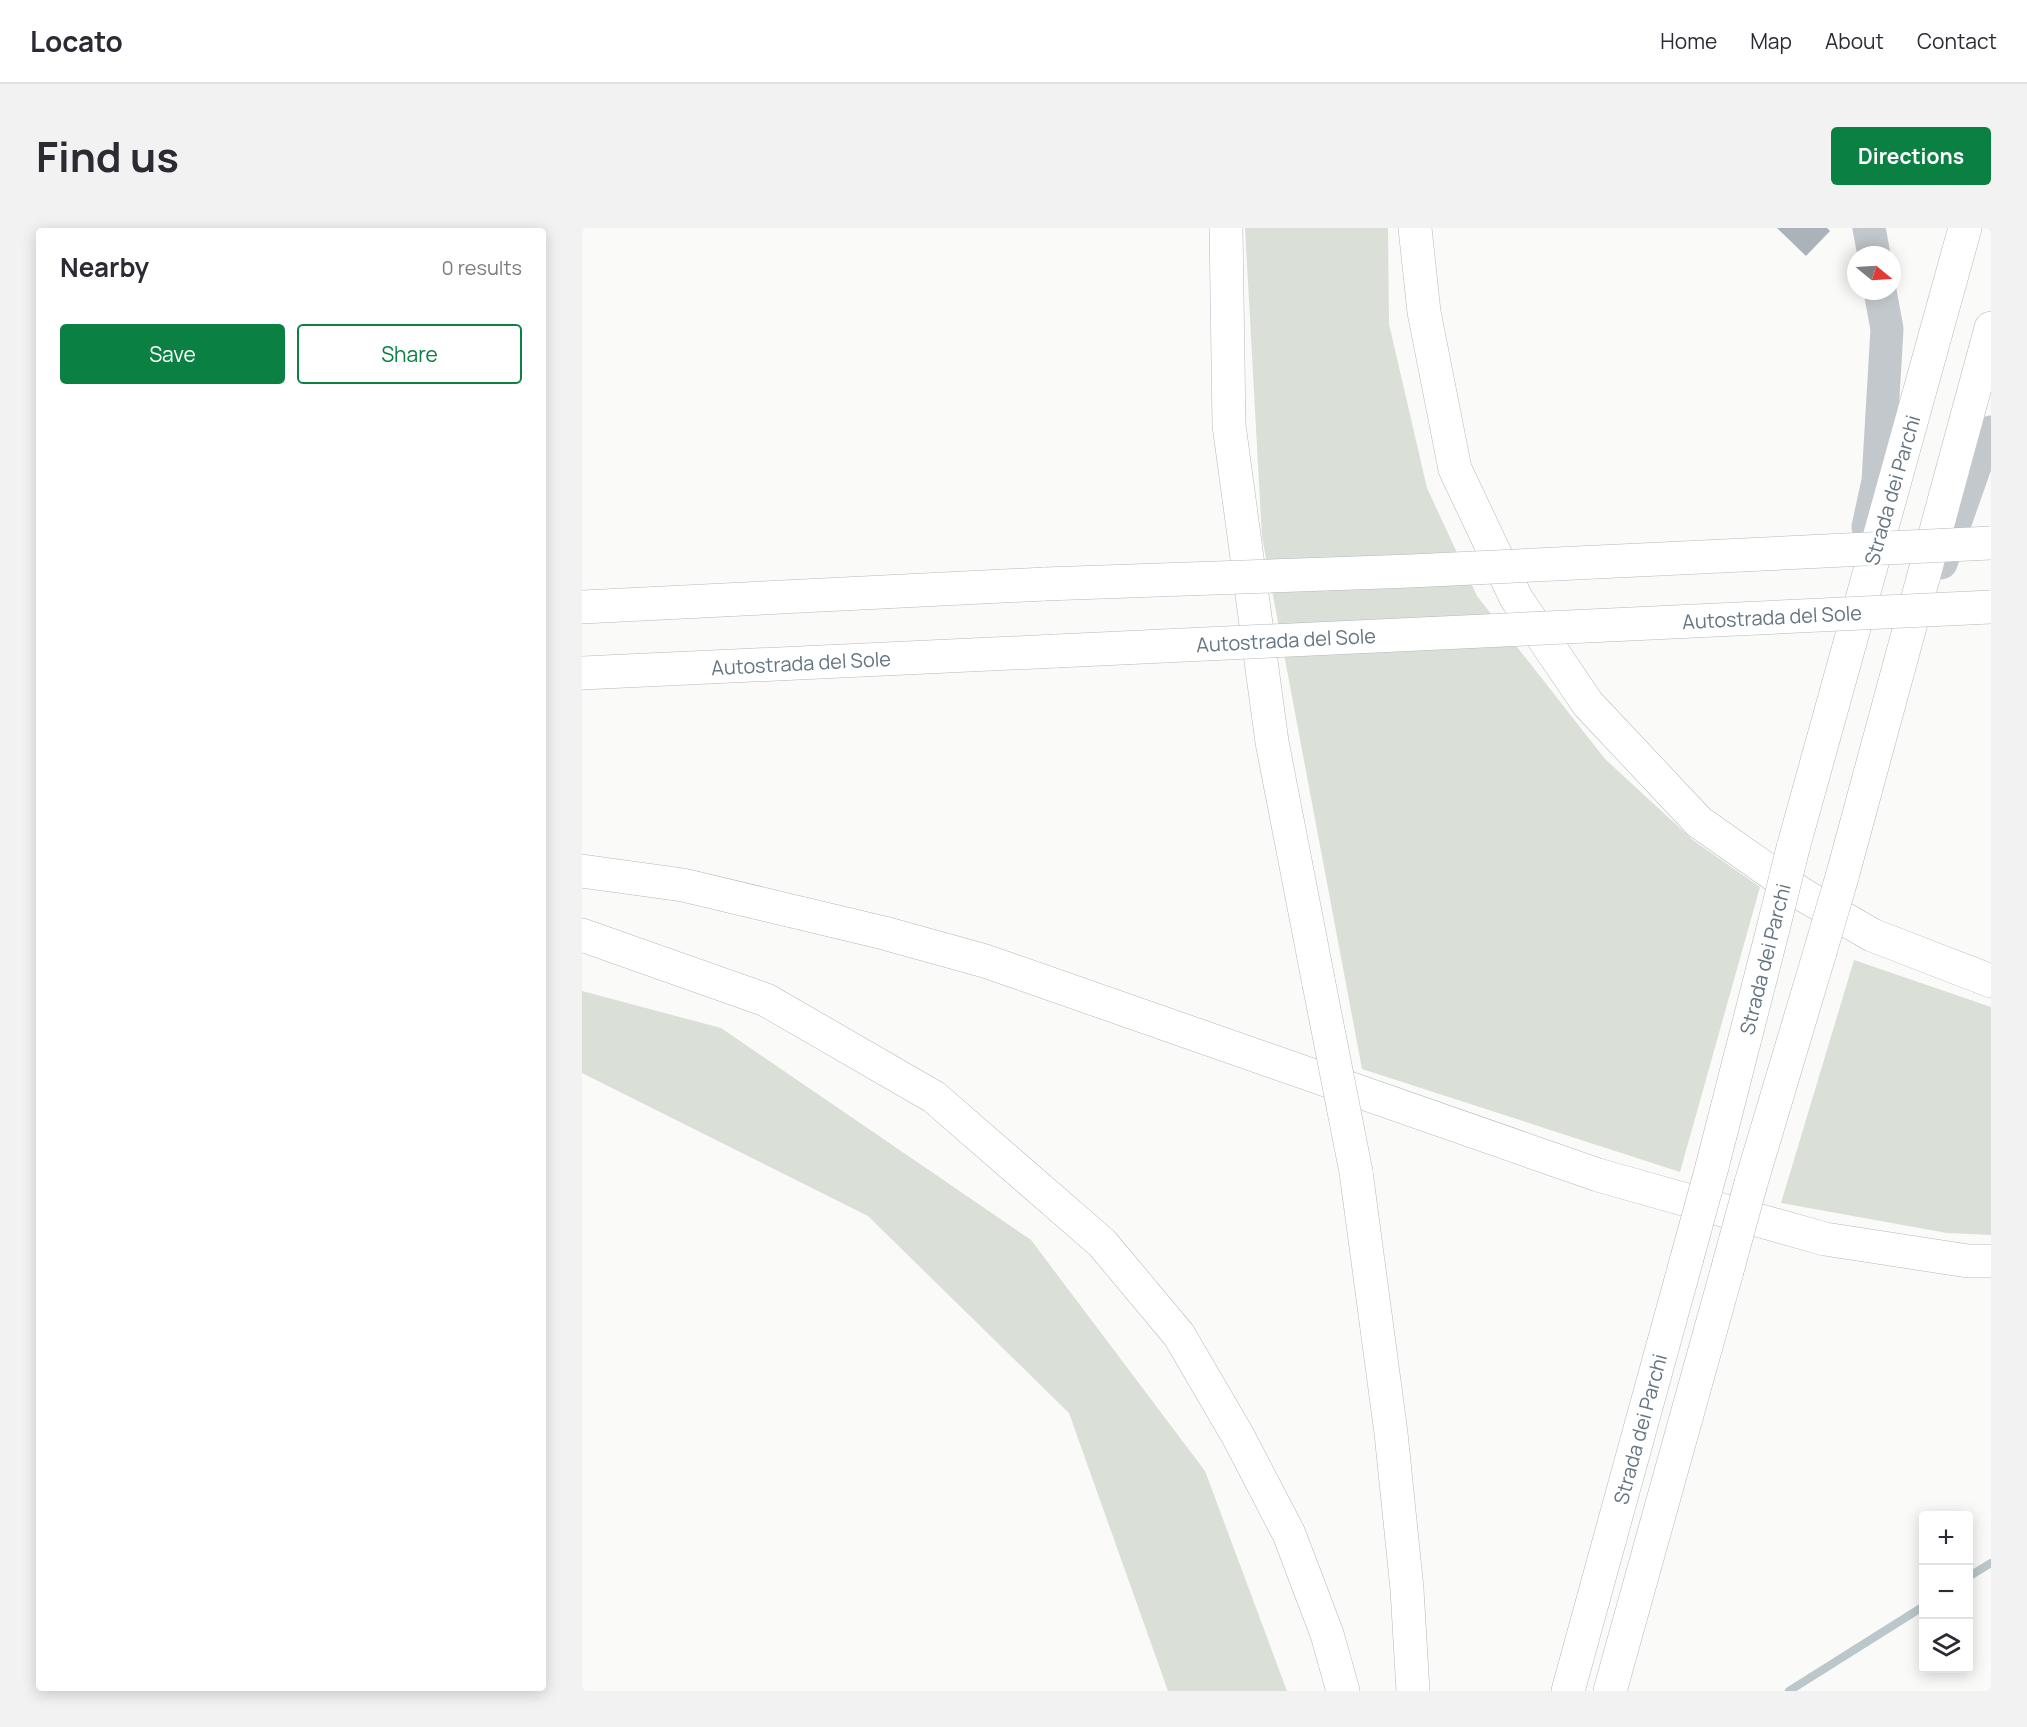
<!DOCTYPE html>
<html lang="en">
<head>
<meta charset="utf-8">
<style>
	body { margin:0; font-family:Manrope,sans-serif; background:#f2f2f3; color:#2b2b33 }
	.controls { position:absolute; right:18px; bottom:18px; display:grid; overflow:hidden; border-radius:6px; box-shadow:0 3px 15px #0003 }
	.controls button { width:54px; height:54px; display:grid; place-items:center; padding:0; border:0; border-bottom:2px solid #e1e1e2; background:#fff; color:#2b2b33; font:30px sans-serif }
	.compass { position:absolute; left:1265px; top:18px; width:54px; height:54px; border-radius:50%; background:#fff; box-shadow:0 3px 15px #0003; rotate:108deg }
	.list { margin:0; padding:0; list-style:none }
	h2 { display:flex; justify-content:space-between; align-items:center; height:78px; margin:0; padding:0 24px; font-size:26px }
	h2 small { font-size:20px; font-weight:400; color:#7c7c81 }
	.actions { display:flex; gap:12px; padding:18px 24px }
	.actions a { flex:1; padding:14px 0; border:2px solid #0b8043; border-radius:6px; text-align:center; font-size:21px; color:#0b8043 }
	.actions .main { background:#0b8043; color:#fff }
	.icon { flex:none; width:33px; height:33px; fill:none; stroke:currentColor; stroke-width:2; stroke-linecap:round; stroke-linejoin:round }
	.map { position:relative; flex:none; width:1409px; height:1463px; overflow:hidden; border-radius:6px }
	header { display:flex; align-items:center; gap:36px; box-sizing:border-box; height:84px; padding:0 30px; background:#fff; border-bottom:2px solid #e1e1e2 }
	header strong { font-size:28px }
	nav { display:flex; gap:33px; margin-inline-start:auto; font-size:21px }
	.intro { display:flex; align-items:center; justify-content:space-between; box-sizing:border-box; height:144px; padding:0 36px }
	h1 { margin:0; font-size:42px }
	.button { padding:15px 27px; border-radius:6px; background:#0b8043; color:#fff; font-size:21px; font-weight:700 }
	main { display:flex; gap:36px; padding:0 36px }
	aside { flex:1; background:#fff; border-radius:6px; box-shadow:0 3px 15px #0003 }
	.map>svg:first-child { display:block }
</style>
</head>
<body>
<header>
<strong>Locato</strong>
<nav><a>Home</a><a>Map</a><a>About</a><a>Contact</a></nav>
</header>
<div class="intro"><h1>Find us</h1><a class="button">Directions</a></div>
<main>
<aside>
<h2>Nearby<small>0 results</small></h2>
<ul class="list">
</ul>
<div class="actions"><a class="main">Save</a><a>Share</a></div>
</aside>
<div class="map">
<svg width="1409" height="1463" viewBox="0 0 1409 1463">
	<rect width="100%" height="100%" fill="#fafaf8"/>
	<path fill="#dadfd7" d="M663,0H806L807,96L845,260L895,368L1023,531L1112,613L1178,659L1098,944L780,841L680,309Z
		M1272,732L1409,779V1007L1365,1005L1199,975Z
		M0,763L139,800L449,1012L623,1243L705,1463H586L487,1185L286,988L0,845Z"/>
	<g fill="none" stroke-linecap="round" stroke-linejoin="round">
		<path stroke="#bbc7cb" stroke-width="8" d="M1386,1349L1409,1335
			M1207,1463L1342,1378"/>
	</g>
	<path fill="#aab3b9" d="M1195,0H1245L1248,3L1224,28Z"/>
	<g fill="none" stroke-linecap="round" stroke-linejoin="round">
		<defs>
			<path id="highway" d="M644,0L647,197L690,514L737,756
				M833,0L842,84L873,241L934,370L1006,476L1117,594L1218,665L1290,707L1409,753
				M0,379L463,356
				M0,445L475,423
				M1211,620L1383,0
				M0,643L101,657L302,705L403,733L1016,947L1243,1011L1386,1033H1409
				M1260,649L1409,100
				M0,707L184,772L352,869L520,1015L597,1107L656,1208L707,1306L745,1406L761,1463
				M1130,939L1191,701
				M774,944L809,1205L825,1361L831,1463
				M1169,955L1238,724
				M986,1463L1105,1030
				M1028,1463L1145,1043"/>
		</defs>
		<use href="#highway" stroke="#b4b9bd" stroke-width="34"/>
		<path stroke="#c3c8cc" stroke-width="33" d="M1287,0L1292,27
			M1286,299L1296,253L1305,101L1298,63
			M1359,335L1393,238L1409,204"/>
		<use href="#highway" stroke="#fff" stroke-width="33"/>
		<defs>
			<path id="highway-bridge" d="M463,356L829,343L1409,315
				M475,423L1409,379
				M1191,701L1211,620
				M1238,724L1260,649
				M737,756L774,944
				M1105,1030L1130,939
				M1145,1043L1169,955"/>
		</defs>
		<use href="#highway-bridge" stroke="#b4b9bd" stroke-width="34" stroke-linecap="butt"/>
		<use href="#highway-bridge" stroke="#fff" stroke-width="33"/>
	</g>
	<g text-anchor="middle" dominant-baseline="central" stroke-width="6" stroke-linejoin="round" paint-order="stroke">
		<g font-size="20" fill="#657683" stroke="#fff">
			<text transform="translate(1310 262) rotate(-74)">Strada dei Parchi</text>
			<text transform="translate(1190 389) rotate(-3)">Autostrada del Sole</text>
			<text transform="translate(704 412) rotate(-3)">Autostrada del Sole</text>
			<text transform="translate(219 435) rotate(-3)">Autostrada del Sole</text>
			<text transform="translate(1183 731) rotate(-76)">Strada dei Parchi</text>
			<text transform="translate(1058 1201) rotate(-75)">Strada dei Parchi</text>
		</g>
	</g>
</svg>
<div class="controls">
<button>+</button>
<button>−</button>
<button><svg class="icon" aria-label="layers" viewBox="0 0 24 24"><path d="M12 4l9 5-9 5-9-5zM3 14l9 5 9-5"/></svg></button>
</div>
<svg class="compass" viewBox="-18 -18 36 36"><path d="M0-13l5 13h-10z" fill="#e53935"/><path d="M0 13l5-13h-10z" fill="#7c7c81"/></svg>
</div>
</main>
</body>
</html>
